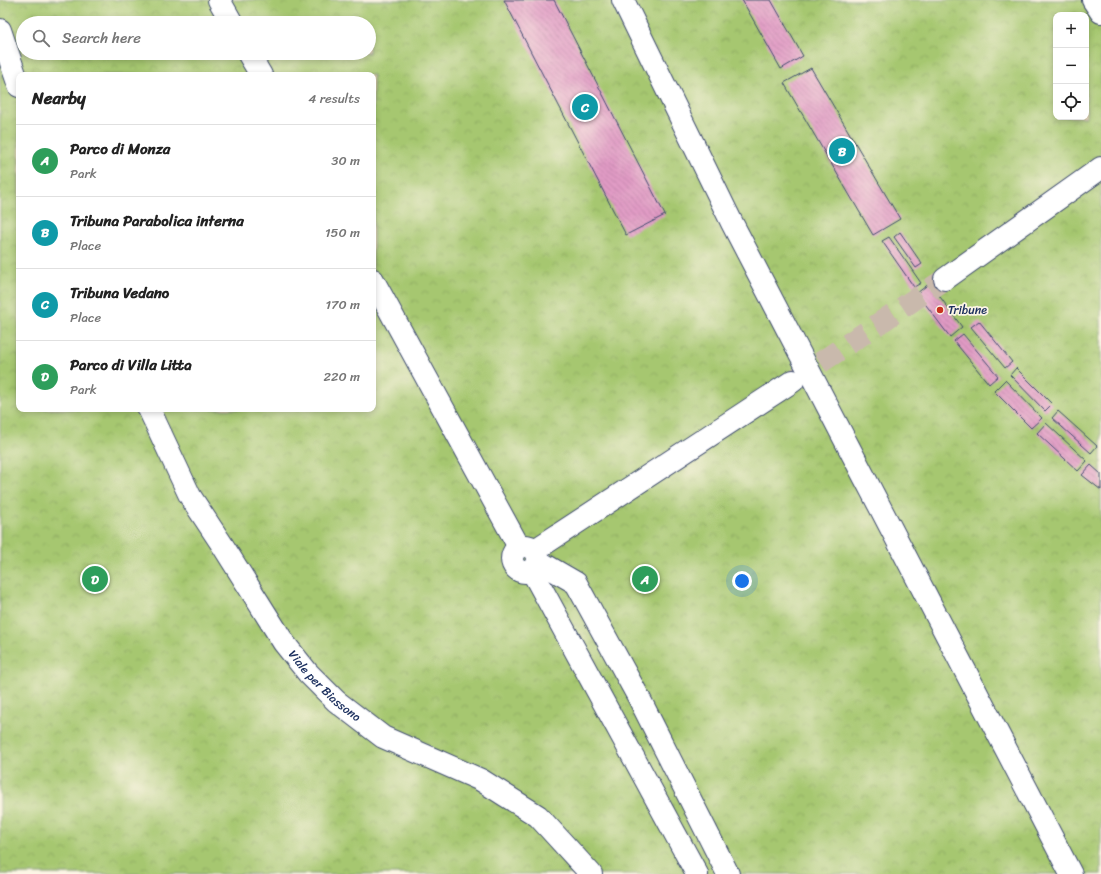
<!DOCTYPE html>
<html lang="en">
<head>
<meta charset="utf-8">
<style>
	body { margin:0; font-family:Sriracha,sans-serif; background:#f2f2f2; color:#222 }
	.controls { position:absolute; right:12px; top:12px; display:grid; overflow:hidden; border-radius:8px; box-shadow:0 2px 6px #0003 }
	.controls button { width:36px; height:36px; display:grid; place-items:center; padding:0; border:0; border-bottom:1px solid #e0e0e0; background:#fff; color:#222; font:20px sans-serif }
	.you { position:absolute; left:742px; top:581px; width:14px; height:14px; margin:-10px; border:3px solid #fff; border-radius:50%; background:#1a73e8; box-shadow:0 0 0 6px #1a73e833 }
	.badge { display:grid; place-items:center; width:26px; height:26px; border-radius:50%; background:#ea580c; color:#fff; font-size:13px; font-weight:700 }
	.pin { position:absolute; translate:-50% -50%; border:2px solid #fff; box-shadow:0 1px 4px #0006 }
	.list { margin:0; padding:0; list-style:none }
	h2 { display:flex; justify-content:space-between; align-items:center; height:52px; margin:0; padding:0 16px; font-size:17px }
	h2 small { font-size:13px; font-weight:400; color:#767676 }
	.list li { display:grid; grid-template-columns:26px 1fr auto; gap:12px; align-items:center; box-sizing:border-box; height:72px; padding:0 16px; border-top:1px solid #e0e0e0 }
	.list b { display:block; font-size:15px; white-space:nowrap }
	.list p { margin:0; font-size:13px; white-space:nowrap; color:#767676 }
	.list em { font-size:13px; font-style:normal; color:#767676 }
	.icon { flex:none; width:22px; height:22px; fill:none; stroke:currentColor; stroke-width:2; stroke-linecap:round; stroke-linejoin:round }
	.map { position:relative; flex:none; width:1101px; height:874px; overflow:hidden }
	.search { position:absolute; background:#fff; box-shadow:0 2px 6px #0003; left:16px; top:16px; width:360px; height:44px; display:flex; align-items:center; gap:10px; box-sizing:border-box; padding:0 14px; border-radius:22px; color:#767676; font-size:15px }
	.panel { position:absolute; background:#fff; box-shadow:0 2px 6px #0003; left:16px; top:72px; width:360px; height:340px; border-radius:8px }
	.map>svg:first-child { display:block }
</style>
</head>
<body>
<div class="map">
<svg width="1101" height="874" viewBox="0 0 1101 874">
	<defs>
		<pattern id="park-crowns" width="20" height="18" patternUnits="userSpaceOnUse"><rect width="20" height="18" fill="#a6c770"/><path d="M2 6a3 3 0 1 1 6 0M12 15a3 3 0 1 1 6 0" fill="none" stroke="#8eab63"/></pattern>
		<pattern id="building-back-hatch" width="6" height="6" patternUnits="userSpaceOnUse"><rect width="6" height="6" fill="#e19bc5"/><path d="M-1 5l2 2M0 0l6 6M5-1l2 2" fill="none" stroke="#b67fa3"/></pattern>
	</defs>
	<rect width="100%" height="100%" fill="#fcf5e5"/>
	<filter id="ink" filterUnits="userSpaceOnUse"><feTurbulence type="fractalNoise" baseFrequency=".025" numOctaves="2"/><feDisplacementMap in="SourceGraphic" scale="8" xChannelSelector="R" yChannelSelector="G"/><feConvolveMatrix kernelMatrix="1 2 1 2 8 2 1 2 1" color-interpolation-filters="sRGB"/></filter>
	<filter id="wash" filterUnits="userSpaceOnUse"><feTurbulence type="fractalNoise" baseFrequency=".012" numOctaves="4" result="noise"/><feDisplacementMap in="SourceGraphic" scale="16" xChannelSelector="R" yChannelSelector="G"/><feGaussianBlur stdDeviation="0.9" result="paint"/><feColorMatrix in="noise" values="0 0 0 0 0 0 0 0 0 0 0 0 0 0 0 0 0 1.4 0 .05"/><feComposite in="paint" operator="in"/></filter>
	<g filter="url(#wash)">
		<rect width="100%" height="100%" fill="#f5dcc0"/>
		<path fill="url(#park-crowns)" stroke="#607b67" fill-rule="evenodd" d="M0,0H1101V874H0ZM1056,15H1086V117H1056ZM23,23H369V53H23ZM19,75H373V409H19Z"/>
		<g id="blocks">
			<path fill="url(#building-back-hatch)" d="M504,0H554L665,215L626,235Z
				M742,0H771L803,56L781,69Z
				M811,68L900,219L873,235L784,83Z
				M900,232L922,264L916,268L894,237Z
				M889,237L921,283L914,287L882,241Z
				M930,283L962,327L950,337L917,293Z
				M979,321L1012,362L1005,368L971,327Z
				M963,334L998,376L989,384L954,341Z
				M1016,368L1052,404L1045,411L1010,375Z
				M1005,380L1042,418L1031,428L994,391Z
				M1058,411L1097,446L1091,453L1052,418Z
				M1046,423L1087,461L1078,471L1037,433Z
				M1091,465L1101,474V490L1082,475Z"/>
		</g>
	</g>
	<g filter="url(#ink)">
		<use href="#blocks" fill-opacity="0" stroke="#3c496d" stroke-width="1"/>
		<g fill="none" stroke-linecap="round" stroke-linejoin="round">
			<path stroke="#c9b9ac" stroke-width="22" stroke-dasharray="22 11" stroke-linecap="butt" d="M793,381L945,279"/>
			<defs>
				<g id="minor">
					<path d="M219,0L232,23"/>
					<path d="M623,0L732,223L1071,874"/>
					<path d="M1093,0L1101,12"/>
					<path d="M0,30L19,86"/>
					<path d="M248,53L261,75"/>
					<path d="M945,279L1101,168"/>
					<path d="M373,280L519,547"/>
					<path id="s1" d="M149,409L190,496L223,546L284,643L308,673L336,701L383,737L481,780L538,816L591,874"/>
					<circle cx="525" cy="559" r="13"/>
					<path d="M535,550L793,381"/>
					<path d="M538,561L576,583L639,698L728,874"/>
					<path d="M532,571L697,874"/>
				</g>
			</defs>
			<use href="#minor" stroke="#3c496d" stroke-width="24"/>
			<use href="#minor" stroke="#fff" stroke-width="22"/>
		</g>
	</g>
	<circle fill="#c8321e" stroke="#fcf5e5" stroke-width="1.5" cx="940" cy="310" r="4"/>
	<g text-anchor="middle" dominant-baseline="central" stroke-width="3.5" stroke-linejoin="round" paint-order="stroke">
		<g font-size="12" fill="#1b2f5e" stroke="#fcf5e5" text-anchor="start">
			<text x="948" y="310">Tribune</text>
		</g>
		<g font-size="12" fill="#1b2f5e" stroke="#fcf5e5">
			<text stroke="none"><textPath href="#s1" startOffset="330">Viale per Biassono</textPath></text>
		</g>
	</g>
</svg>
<div class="controls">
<button>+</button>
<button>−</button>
<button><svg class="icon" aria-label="locate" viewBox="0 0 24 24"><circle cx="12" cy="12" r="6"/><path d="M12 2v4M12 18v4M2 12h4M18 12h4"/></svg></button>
</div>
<div class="you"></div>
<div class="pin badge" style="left:645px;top:579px;background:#2e9e5b">A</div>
<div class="pin badge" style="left:842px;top:151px;background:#0f9aa8">B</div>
<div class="pin badge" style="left:585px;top:107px;background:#0f9aa8">C</div>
<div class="pin badge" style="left:95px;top:579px;background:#2e9e5b">D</div>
<div class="search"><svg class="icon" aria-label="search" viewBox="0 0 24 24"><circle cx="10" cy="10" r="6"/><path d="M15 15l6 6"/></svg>Search here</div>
<section class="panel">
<h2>Nearby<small>4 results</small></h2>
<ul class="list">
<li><span class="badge" style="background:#2e9e5b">A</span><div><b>Parco di Monza</b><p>Park</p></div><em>30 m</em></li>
<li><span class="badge" style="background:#0f9aa8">B</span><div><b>Tribuna Parabolica interna</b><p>Place</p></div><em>150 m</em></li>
<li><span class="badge" style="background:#0f9aa8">C</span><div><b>Tribuna Vedano</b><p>Place</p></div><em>170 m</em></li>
<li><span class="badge" style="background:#2e9e5b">D</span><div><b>Parco di Villa Litta</b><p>Park</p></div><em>220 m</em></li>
</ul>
</section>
</div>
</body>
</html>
